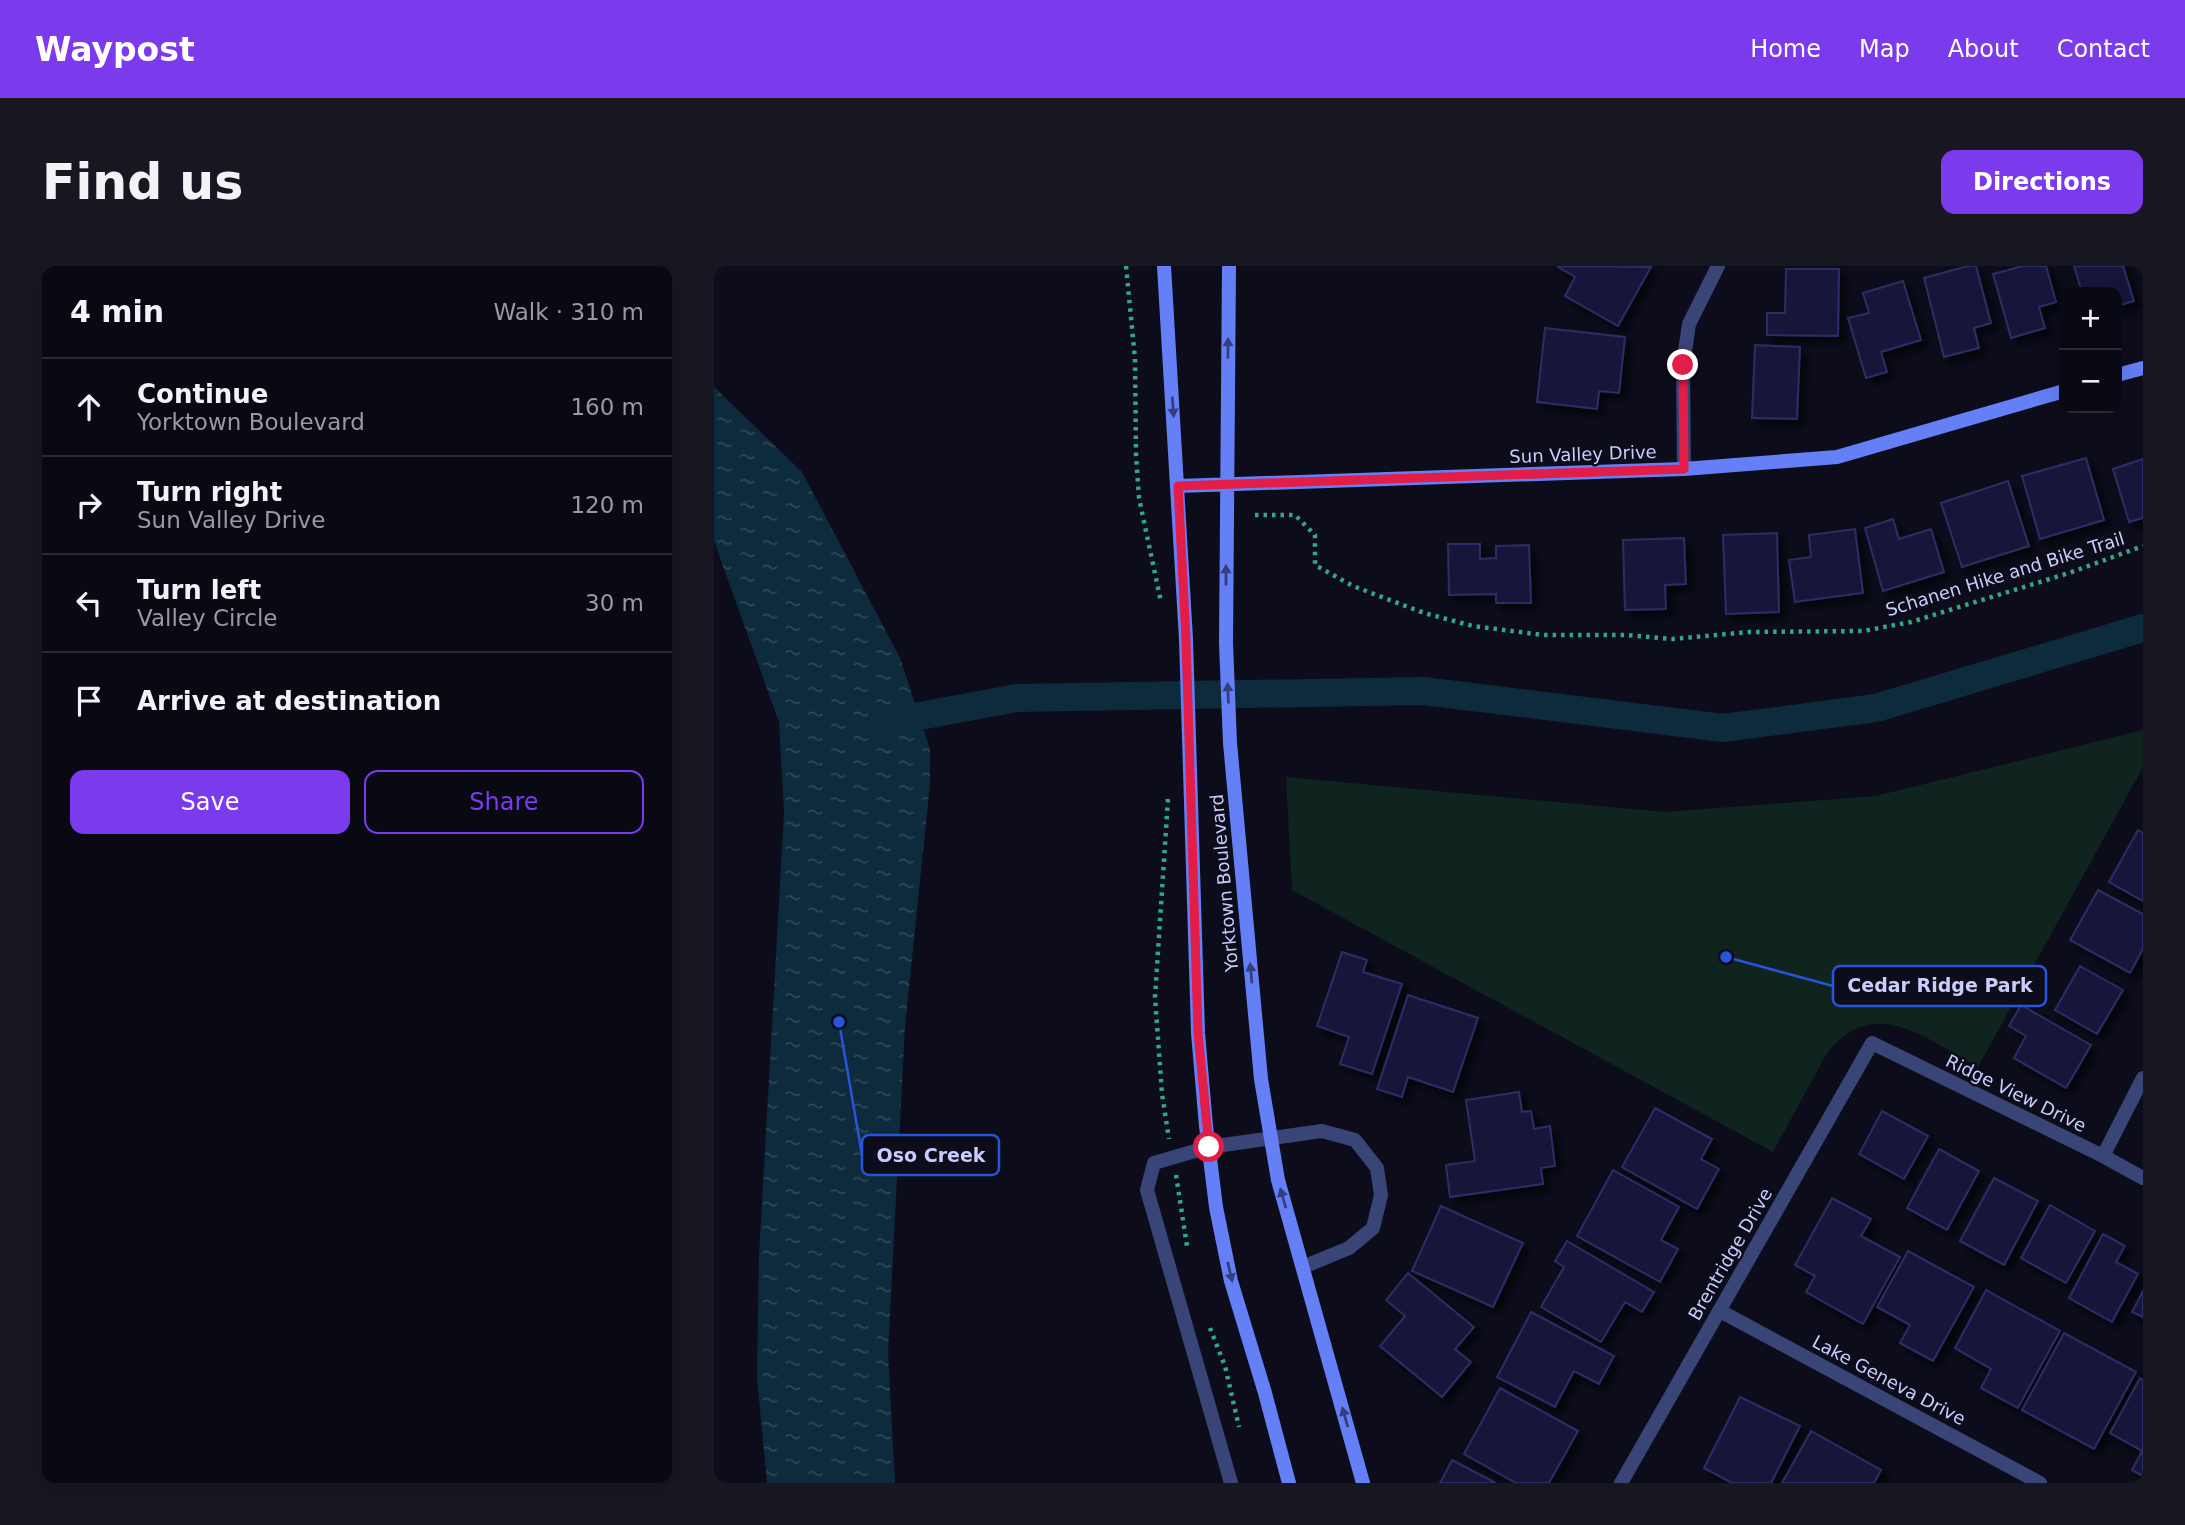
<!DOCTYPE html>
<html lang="en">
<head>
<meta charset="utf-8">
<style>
	body { margin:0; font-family:"DejaVu Sans",sans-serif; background:#171722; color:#f1f3f6 }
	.controls { position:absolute; right:21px; top:21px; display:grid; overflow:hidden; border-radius:14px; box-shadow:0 7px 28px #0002 }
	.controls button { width:63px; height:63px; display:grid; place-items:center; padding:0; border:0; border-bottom:2px solid #292a34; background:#090914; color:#f1f3f6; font:35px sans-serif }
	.stop { position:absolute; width:21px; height:21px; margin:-16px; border:5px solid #e11d48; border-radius:50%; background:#fff }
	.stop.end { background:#e11d48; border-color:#fff; box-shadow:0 2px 7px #0008 }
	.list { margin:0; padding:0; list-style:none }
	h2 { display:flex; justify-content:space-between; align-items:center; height:91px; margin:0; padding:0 28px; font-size:30px }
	h2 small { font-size:23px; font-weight:400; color:#999aa0 }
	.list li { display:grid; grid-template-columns:46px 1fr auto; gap:21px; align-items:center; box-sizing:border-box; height:98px; padding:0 28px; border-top:2px solid #292a34 }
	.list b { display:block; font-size:26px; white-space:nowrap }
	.list p { margin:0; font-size:23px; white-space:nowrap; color:#999aa0 }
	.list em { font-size:23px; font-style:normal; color:#999aa0 }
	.actions { display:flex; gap:14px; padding:21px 28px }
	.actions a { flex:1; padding:16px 0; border:2px solid #7c3aed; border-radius:14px; text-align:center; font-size:24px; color:#7c3aed }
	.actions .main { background:#7c3aed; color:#fff }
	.icon { flex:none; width:38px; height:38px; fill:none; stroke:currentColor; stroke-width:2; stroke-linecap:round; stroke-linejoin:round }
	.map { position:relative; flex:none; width:1429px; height:1217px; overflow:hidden; border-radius:14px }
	header { display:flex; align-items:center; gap:42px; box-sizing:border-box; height:98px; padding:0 35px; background:#7c3aed; color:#fff }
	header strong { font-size:33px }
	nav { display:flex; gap:38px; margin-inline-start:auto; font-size:24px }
	.intro { display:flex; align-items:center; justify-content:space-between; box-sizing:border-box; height:168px; padding:0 42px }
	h1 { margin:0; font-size:49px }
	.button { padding:18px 32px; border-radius:14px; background:#7c3aed; color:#fff; font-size:24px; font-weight:700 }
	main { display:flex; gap:42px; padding:0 42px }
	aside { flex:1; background:#090914; border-radius:14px; box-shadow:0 7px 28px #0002 }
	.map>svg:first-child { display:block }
</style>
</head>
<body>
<header>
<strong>Waypost</strong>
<nav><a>Home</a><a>Map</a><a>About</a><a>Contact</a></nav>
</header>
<div class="intro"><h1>Find us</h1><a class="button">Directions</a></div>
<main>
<aside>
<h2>4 min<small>Walk · 310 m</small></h2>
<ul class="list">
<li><svg class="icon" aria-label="ahead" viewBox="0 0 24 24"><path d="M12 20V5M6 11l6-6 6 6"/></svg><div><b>Continue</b><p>Yorktown Boulevard</p></div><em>160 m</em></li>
<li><svg class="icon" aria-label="right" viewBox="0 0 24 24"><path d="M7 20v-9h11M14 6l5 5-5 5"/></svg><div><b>Turn right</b><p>Sun Valley Drive</p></div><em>120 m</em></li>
<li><svg class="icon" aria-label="left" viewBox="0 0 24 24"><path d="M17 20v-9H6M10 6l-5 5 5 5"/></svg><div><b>Turn left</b><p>Valley Circle</p></div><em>30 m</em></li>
<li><svg class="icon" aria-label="arrive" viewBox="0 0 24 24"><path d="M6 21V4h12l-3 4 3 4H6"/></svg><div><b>Arrive at destination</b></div></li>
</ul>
<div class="actions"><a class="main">Save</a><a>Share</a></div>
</aside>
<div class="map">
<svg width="1429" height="1217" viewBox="0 0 1429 1217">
	<defs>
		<pattern id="water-ripples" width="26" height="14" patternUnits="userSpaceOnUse" patternTransform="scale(1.75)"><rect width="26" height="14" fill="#0e2a3d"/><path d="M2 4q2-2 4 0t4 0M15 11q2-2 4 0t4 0" fill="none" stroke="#30485a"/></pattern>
		<filter id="shadow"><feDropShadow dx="6" dy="6" stdDeviation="3.5" flood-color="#0009"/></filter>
	</defs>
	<rect width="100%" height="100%" fill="#0c0c1b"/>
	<path fill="#0f241f" d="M1429,464V501L1264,801C1213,773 1160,728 1113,787L1059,886L578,624L572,511L951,546L1162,530Z"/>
	<path fill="url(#water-ripples)" d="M0,121L88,206L186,392L216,483V518L191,760L174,1086L181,1217H53L43,1111L45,990L70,547L65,456L0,275Z"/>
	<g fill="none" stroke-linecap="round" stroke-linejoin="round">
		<path stroke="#0e2a3d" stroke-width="28" d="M168,457L303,432L709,425L1009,462L1162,442L1429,362"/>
	</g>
	<path fill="#19193a" stroke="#2c2d65" stroke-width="2" filter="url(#shadow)" d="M1254,0H1262L1277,57L1260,62L1265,82L1230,91L1210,12Z
		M1309,0H1332L1342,36L1325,41L1331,62L1297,72L1279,8Z
		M1360,0H1409L1420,35L1403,40V26H1368Z
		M844,1V0L937,1L904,60L851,30L861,11Z
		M1072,3H1125L1124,70L1053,69V47H1071Z
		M1189,15L1207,74L1167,86L1173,106L1152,112L1134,52L1155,47L1149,27Z
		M831,62L911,71L905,127L885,125L883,143L823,136Z
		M1041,79L1086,81L1083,153L1038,152Z
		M1372,192L1390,254L1326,273L1308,210Z
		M1429,193V252L1415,256L1399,203Z
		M1294,215L1315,280L1248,301L1227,237Z
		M1179,253L1185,273L1217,263L1230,306L1169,325L1151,262Z
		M1141,263L1149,327L1081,336L1075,294L1097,291L1095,269Z
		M1063,267L1065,346L1012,348L1009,269Z
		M970,272L972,318L951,319L952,343L911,344L909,274Z
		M734,278H766V293L782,292V280L815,279L817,337H782V328L735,329Z
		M1424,564L1429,567V635L1395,616Z
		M1384,624L1429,648V683L1416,707L1356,674Z
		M628,686L653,694L649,706L688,718L658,808L626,798L635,771L603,760Z
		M1366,700L1409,724L1383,768L1341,744Z
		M694,729L764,752L739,826L694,811L688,831L663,823Z
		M1307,739L1377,779L1352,822L1300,792L1312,770L1295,760Z
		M805,826L808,846L817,845L820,863L836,860L841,900L827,902L829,918L736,931L732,899L761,895L752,834Z
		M941,842L998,873L987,893L1005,903L983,943L908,901Z
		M1168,845L1214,870L1190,913L1145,888Z
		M1225,883L1265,905L1233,964L1193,942Z
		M899,904L965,941L947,974L964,983L946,1016L863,970Z
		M1280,912L1324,935L1290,999L1246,975Z
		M1118,932L1157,953L1147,970L1186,991L1149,1058L1092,1026L1101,1010L1081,999Z
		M1336,939L1381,965L1352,1017L1307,992Z
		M727,940L809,977L779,1041L698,1005Z
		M1389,968L1411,980L1402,996L1424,1008L1398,1056L1355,1032Z
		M853,975L940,1026L928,1046L911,1036L887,1076L827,1041L850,1001L841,995Z
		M1194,985L1260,1021L1219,1095L1186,1077L1196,1059L1163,1041Z
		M694,1007L760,1061L741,1083L757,1096L728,1131L666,1080L691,1050L672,1034Z
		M1272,1024L1346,1065L1304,1142L1267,1122L1277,1103L1241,1082Z
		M1429,1025V1051L1418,1046Z
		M817,1046L900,1090L885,1118L860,1105L841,1141L783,1111Z
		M1350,1067L1422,1106L1380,1183L1308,1144Z
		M1426,1112L1429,1114V1210L1418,1204L1428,1185L1396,1167Z
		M786,1122L864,1165L835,1217H802L750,1188Z
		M1026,1131L1086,1160L1057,1217H1018L990,1202Z
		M1097,1165L1167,1204L1160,1217H1068Z
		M738,1194L782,1217H726Z"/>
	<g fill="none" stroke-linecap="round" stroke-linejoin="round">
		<path stroke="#33a687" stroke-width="4.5" stroke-dasharray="3.5 5" stroke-linecap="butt" d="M412,0L421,93L422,189L425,232L447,336
			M541,249H581L601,269V299L639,320L710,347L759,360L829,369H913L958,373L1035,366L1149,365L1197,356L1355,307L1429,280
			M454,533L441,731L448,828L455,873
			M462,909L473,980
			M496,1062L511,1100L525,1161"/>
		<path stroke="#394477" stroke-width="14" d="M970,203L969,99L975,58L1004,0
			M1389,890L1429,812
			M1006,1045L1326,1217
			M517,1217L433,924L440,897L495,881L608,865L641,874L663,902L667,929L659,962L635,982L589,1001
			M907,1217L1158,777L1389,890L1429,912"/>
		<path stroke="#657ff7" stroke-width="14" d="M450,0L472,373L484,767L492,860L502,941L517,1015L551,1127L575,1217
			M515,0L512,377L516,477L547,813L564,914L649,1217
			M1403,109L1429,102
			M464,220L970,203L1123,191L1350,125"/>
	</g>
	<defs><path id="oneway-solid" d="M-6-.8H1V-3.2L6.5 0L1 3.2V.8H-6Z" transform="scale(1.75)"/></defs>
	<g fill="#34407e">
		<use href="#oneway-solid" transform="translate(514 82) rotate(-89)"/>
		<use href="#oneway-solid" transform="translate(459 141) rotate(86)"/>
		<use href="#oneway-solid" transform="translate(512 309) rotate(-90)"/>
		<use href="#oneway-solid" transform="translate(514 427) rotate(-93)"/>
		<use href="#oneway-solid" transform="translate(537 707) rotate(-95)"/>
		<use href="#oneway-solid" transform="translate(569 932) rotate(-106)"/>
		<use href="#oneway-solid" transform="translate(516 1006) rotate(77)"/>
		<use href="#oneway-solid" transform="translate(631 1151) rotate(-106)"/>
	</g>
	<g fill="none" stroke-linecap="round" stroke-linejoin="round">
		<path stroke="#e11d48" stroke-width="9" d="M495,881L484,767L472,373L464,220L970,203L969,99"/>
	</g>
	<g text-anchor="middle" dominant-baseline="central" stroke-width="5" stroke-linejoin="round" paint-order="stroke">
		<g font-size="18" fill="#c8cdfc" stroke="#0c0c1b">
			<text transform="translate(869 188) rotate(-2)">Sun Valley Drive</text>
			<text transform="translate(1291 308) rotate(-17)">Schanen Hike and Bike Trail</text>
			<text transform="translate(510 617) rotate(-95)">Yorktown Boulevard</text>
			<text transform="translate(1302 827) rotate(26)">Ridge View Drive</text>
			<text transform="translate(1016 988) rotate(-60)">Brentridge Drive</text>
			<text transform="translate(1175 1114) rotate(28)">Lake Geneva Drive</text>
		</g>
	</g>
	<path fill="none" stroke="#2654da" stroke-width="2.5" d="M1012 691L1119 720M125 756L148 889"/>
	<g fill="#2654da" stroke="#0c0c1b" stroke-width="2.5">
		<circle cx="1012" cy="691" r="7"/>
		<circle cx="125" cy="756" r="7"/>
	</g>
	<g fill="#0c0c1b" stroke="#2654da" stroke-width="2.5">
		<rect x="1119" y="700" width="213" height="40" rx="7"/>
		<rect x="148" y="869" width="137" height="40" rx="7"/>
	</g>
	<g font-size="19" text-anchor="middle" font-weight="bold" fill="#c8cdfc">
		<text x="1226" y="726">Cedar Ridge Park</text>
		<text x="217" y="896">Oso Creek</text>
	</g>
</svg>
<div class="controls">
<button>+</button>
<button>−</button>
</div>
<div class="stop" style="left:495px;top:881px"></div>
<div class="stop end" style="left:969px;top:99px"></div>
</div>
</main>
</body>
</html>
